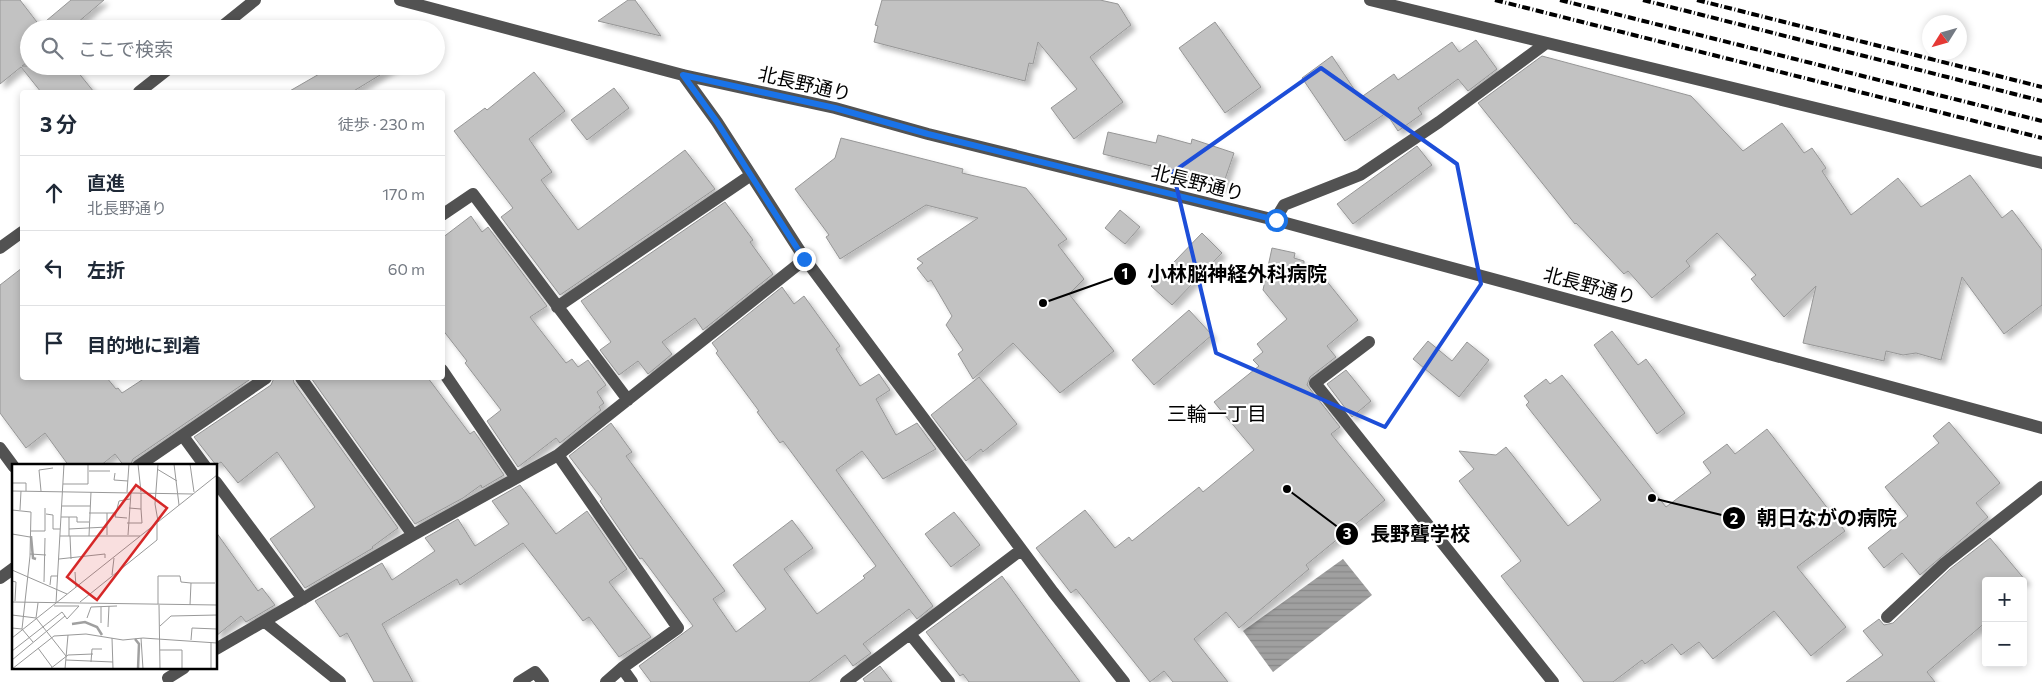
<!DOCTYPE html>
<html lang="ja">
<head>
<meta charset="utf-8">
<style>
	body { margin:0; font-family:Commissioner,"Noto Sans JP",sans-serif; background:#f6f6f7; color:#1f2937 }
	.controls { position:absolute; right:15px; bottom:15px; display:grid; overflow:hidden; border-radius:5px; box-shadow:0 2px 8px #0003 }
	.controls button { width:45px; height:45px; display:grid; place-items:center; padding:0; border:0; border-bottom:1px solid #e0e1e3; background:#fff; color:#1f2937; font:25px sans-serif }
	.compass { position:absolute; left:1922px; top:15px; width:45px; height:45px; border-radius:50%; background:#fff; box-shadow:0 2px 8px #0003; rotate:233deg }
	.stop { position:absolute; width:15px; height:15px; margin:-11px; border:4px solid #1a73e8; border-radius:50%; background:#fff }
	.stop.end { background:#1a73e8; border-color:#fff; box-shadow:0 1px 5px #0008 }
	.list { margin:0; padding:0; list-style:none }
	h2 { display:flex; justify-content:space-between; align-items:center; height:65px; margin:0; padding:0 20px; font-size:21px }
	h2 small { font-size:16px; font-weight:400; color:#747a83 }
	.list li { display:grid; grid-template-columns:32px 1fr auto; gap:15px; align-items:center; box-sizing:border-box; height:75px; padding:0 20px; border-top:1px solid #e0e1e3 }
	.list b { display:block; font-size:19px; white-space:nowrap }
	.list p { margin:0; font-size:16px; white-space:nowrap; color:#747a83 }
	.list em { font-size:16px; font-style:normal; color:#747a83 }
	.icon { flex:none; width:28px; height:28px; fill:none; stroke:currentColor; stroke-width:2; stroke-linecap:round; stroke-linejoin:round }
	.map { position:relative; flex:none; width:2042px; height:682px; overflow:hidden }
	.search { position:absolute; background:#fff; box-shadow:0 2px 8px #0003; left:20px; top:20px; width:425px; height:55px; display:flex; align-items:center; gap:12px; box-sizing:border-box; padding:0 18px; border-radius:28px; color:#747a83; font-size:19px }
	.panel { position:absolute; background:#fff; box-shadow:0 2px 8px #0003; left:20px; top:90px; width:425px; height:290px; border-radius:5px }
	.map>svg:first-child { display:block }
</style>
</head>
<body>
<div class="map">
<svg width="2042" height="682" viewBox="0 0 2042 682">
	<defs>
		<pattern id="water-rules" width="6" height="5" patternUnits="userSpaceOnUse" patternTransform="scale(1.25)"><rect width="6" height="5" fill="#a0a0a0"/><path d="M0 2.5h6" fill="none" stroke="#888"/></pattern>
		<filter id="shadow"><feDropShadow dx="4.5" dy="4.5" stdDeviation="2.5" flood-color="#0004"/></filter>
	</defs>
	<rect width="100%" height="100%" fill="#fff"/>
	<path fill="url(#water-rules)" d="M1343,559L1372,595L1273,672L1243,631Z"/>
	<path fill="#c2c2c2" stroke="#969696" filter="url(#shadow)" d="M0,0H20L40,26L71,0H104L70,29H29V61L22,66H73L94,92H41L21,67L0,84Z
		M628,0H635L661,36L598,21Z
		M882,0H1100L1118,4L1131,25L1090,57L1123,102L1074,139L1051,108L1077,89L1038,42L1033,64L1029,63L1025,81L874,42L878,26L875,25Z
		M1215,22L1261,87L1225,113L1179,48Z
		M1476,40L1497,69L1468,91L1458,79L1418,108L1422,114L1398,131L1386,113L1345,141L1302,78L1332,56L1360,98L1394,74L1398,80L1452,42L1459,52Z
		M1542,56L1691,96L1743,151L1782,123L1804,153L1812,148L1826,168L1822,171L1851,215L1898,178L1921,207L1970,175L2002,218L2012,210L2042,250V305L2004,334L1962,277L1941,360L1916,353L1903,355L1886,351L1884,361L1803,343L1816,286L1784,317L1751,279L1756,275L1717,233L1686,261L1690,266L1652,298L1628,271L1624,274L1576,223L1575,224L1478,103Z
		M333,66H395L352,92H288Z
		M534,72L565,111L529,139L552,172L541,180L578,230L685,150L715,189L560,295L501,217L513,208L454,131L485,108L487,110Z
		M614,88L629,108L587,140L571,120Z
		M1108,132L1156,143L1158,135L1191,144L1192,139L1234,153L1222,188L1175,172L1103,154Z
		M841,138L963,169L962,173L1026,188L1067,239L1058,245L1084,279L1069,294L1114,351L1060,393L1013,343L973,379L958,354L963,350L946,325L952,316L931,280L928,282L917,268L923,263L917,259L978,218L926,205L840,259L826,237L829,235L795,189L835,158Z
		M1417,146L1432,165L1353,224L1337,204Z
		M725,202L753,240L750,242L773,274L703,330L695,318L662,342L672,354L648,374L638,361L619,375L600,350L611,342L581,301Z
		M1120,210L1140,227L1125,244L1105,228Z
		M471,216L482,232L488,227L547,306L530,317L566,363L572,359L578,367L588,360L606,385L597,392L604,403L599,407L601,410L560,443L556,438L518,467L487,421L501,410L465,363L467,361L442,329V238Z
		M1202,233L1222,253L1172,305L1151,286Z
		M1272,248L1295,253L1294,258L1304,261V266L1317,269L1358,320L1327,346L1336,357L1310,377L1307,385L1340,427L1331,434L1385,500L1306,565L1309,569L1239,628L1226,612L1194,639L1228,682H1173L1164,671L1150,682L1076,589L1071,593L1036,548L1085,510L1115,548L1129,537L1132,541L1199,487L1203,492L1254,450L1214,402L1259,366L1253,360L1263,352L1257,344L1287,319L1263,290Z
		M22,268V378H107L116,389L118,388L122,393L145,378H252L133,459L130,466H124L115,454L100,466H69L45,433L26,448L0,413V285Z
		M782,287L794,304L804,296L840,346L836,349L860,386L879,374L890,390L876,399L896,435L917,423L936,449L883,479L862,451L836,470L933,606L917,619L909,609L863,644L871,653L853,666L845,655L809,682H651L639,666L693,626L642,558L640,559L600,501L602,499L569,456L611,423L632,452L626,456L725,591L713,599L736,632L766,609L733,565L792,520L813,548L784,569L817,614L865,578L863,576L876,566L783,441L780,443L757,412L759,411L716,353L718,351L712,343Z
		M1189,310L1212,335L1154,385L1132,360Z
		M1612,331L1638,365L1646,359L1685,413L1657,434L1594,345Z
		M1428,341L1452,361L1467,342L1489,360L1459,397L1413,359Z
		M1346,370L1371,401L1352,417L1327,384Z
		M1562,375L1666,507L1711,473L1703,462L1727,444L1735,454L1767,429L1845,531L1797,567L1846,627L1811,656L1774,611L1713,659L1699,642L1681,655L1672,644L1645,664L1642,660L1613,682H1584L1501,576L1521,561L1459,481L1474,469L1459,451L1496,455L1506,447L1568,526L1601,500L1526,405L1529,402L1524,396L1546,379L1550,384Z
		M979,377L1017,424L983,452L981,449L966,461L931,415Z
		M274,378H293L294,383L398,528L372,547L373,548L305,588L270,539L315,507L277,452L238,483L221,462L216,465L194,437L271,385Z
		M311,378H428L470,434L474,431L504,475L482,488L481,485L463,498L415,524Z
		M1949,422L2000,483L1976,503L1988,517L1920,575L1902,553L1884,568L1868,548L1908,516L1885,487L1939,443L1933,436Z
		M520,485L556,534L587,511L627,569L609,582L651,637L619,657L589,617L583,621L523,543L460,585L457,579L382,624L413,682H374L347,633L340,637L315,601L382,563L392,580L435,551L425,538L458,519L475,546L509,524L492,501Z
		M954,512L980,545L951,567L925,534Z
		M216,532L258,591L262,588L275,605L246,622L241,616L216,636Z
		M1990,538L2026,581H1986V622L1927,672L1935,682H1846L1883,655L1863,631L1879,619L1884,625L1893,623L1950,569Z
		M1002,576L1034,620L1080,682H969L963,674L960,676L926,632Z
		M880,666L892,682H865L863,679Z"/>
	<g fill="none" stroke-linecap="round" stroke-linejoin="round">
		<path stroke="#525252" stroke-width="12" d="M400,0L683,75L835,108L928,134L1275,220L2042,428
			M1370,0L2042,163
			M219,29L255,0
			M683,75L717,122L805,259L1053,592L1124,682
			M139,92L172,66
			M442,215L473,194L628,400
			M1275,220L1284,205L1360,175L1439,122L1545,44
			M0,248L22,232
			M557,307L751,175
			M1369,342L1315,383L1553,682
			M442,370L515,477
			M301,378L413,535
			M183,436L205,466
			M0,448L14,467
			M558,455L678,628L622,668L606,682
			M138,466L266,378
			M216,482L303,599
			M0,578L14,568
			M1887,617L1945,563L2042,487
			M264,621L340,682
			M910,634L949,682
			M216,649L413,535L558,455L805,259
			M622,668L632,682
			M168,678L184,668
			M519,682L535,672L543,682
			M846,682L1021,550"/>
		<path stroke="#000" stroke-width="4" stroke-dasharray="8 2.5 1 2.5" stroke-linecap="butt" d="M1495,0L2042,138
			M1560,0L2042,121
			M1643,0L2042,101
			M1697,0L2042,87"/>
	</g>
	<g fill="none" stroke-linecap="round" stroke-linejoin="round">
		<path stroke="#1a73e8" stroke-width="6" d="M804,259L717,122L683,75L835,108L928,134L1276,220"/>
	</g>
	<path fill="none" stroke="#1d4ed8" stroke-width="4" stroke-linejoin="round" d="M1321,68L1457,164L1481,284L1385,427L1216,353L1173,172Z"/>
	<g text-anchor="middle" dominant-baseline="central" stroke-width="4.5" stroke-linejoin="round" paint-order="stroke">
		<g font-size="19" fill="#000" stroke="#fff">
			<text transform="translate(805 83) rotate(13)">北長野通り</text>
			<text transform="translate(1198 182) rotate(14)">北長野通り</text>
			<text transform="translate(1590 285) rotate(15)">北長野通り</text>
		</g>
		<g font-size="20" fill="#000" stroke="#fff">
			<text x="1217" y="413">三輪一丁目</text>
		</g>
	</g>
	<g transform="translate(12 464)">
		<rect width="205" height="205" fill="#fff"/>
		<path fill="none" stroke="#a0a0a0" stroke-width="2.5" d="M19,72L21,94L24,95M60,160L73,158L85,163L90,171M123,175L127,180L126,205"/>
		<path fill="none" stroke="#999" stroke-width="1" d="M126,0L129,28M162,0L167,41M178,0L182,28M145,5L165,17M77,7H98M103,9L102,16L116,17M0,19H14V27M51,20H76V0M0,27L181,30M29,27L27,6L41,4M115,28L117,0M50,42H78M117,44L129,45V29M0,46L19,48L18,92L10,165M8,46L9,27M77,49H104L103,53L115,54M95,49V71M104,49L107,37L118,35M34,50L41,51V65H48M49,53H65V58H77M146,57L143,40L146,0M115,59H130L129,45M57,65L95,63M19,67H33V44M0,70L18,73M116,71L119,28M48,72H128M57,72V53M58,72L59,95M77,72L79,28M18,90L34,91M47,95L93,90V94M0,106L55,130M63,108L64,123M100,111L102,94M0,117L4,118L3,137M32,118L33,74M38,121L39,112H46M0,138L205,141M68,138L145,76V59M44,139L52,0M146,140V112H168L169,118L179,119M147,141L148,205M178,141L179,119H203M42,142H67L55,155L53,152M0,151L24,154L54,192M24,154L26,139M75,154L79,143L105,142M89,159V143M148,162L159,152L205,151M96,163L97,142M0,164L10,165L21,178M0,174L205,11M100,174L101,205M129,174L131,205M179,176L180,164L205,165M26,184L40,203M148,186H170V205M0,187L50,148L53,152L0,196M54,196L101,198M79,198L80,185H90M0,205L42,172L74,170L111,176L131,174L205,179M38,205L56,191L81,190M53,205L56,171M199,205V178"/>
		<path fill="#d62828" fill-opacity="0.15" stroke="#d62828" stroke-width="2.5" d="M124,21L155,44L85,136L55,113Z"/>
		<rect width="205" height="205" fill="none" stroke="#000" stroke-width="2.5"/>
	</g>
	<path fill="none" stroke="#000" stroke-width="2" d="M1043 303L1125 274M1652 498L1734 518M1287 489L1347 534"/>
	<g fill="#000" stroke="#fff" stroke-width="2">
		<circle cx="1043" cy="303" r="5"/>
		<circle cx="1652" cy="498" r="5"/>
		<circle cx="1287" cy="489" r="5"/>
		<circle cx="1125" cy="274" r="12"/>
		<circle cx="1734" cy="518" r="12"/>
		<circle cx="1347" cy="534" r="12"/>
	</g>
	<g font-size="15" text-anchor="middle" font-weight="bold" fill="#fff">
		<text x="1125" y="279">1</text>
		<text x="1734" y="524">2</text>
		<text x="1347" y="539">3</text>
	</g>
	<g font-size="20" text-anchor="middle" font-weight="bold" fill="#000" stroke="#fff" stroke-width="4.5" stroke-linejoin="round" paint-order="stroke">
		<text x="1237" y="281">小林脳神経外科病院</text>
		<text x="1827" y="525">朝日ながの病院</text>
		<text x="1420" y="541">長野聾学校</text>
	</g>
</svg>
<div class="controls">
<button>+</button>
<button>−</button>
</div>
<svg class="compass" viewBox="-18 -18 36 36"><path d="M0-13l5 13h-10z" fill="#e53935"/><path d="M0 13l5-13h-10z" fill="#747a83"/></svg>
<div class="stop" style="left:1276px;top:220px"></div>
<div class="stop end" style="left:804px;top:259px"></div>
<div class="search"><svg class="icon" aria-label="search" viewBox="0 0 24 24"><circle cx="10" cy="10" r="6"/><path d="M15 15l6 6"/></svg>ここで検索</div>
<section class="panel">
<h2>3 分<small>徒歩 · 230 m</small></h2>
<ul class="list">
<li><svg class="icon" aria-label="ahead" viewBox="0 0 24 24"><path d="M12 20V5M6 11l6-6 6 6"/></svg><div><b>直進</b><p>北長野通り</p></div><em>170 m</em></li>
<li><svg class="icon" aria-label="left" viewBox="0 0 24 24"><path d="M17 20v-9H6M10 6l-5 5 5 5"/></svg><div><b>左折</b></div><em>60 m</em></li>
<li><svg class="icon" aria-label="arrive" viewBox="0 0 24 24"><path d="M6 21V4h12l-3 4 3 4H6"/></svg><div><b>目的地に到着</b></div></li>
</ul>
</section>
</div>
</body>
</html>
